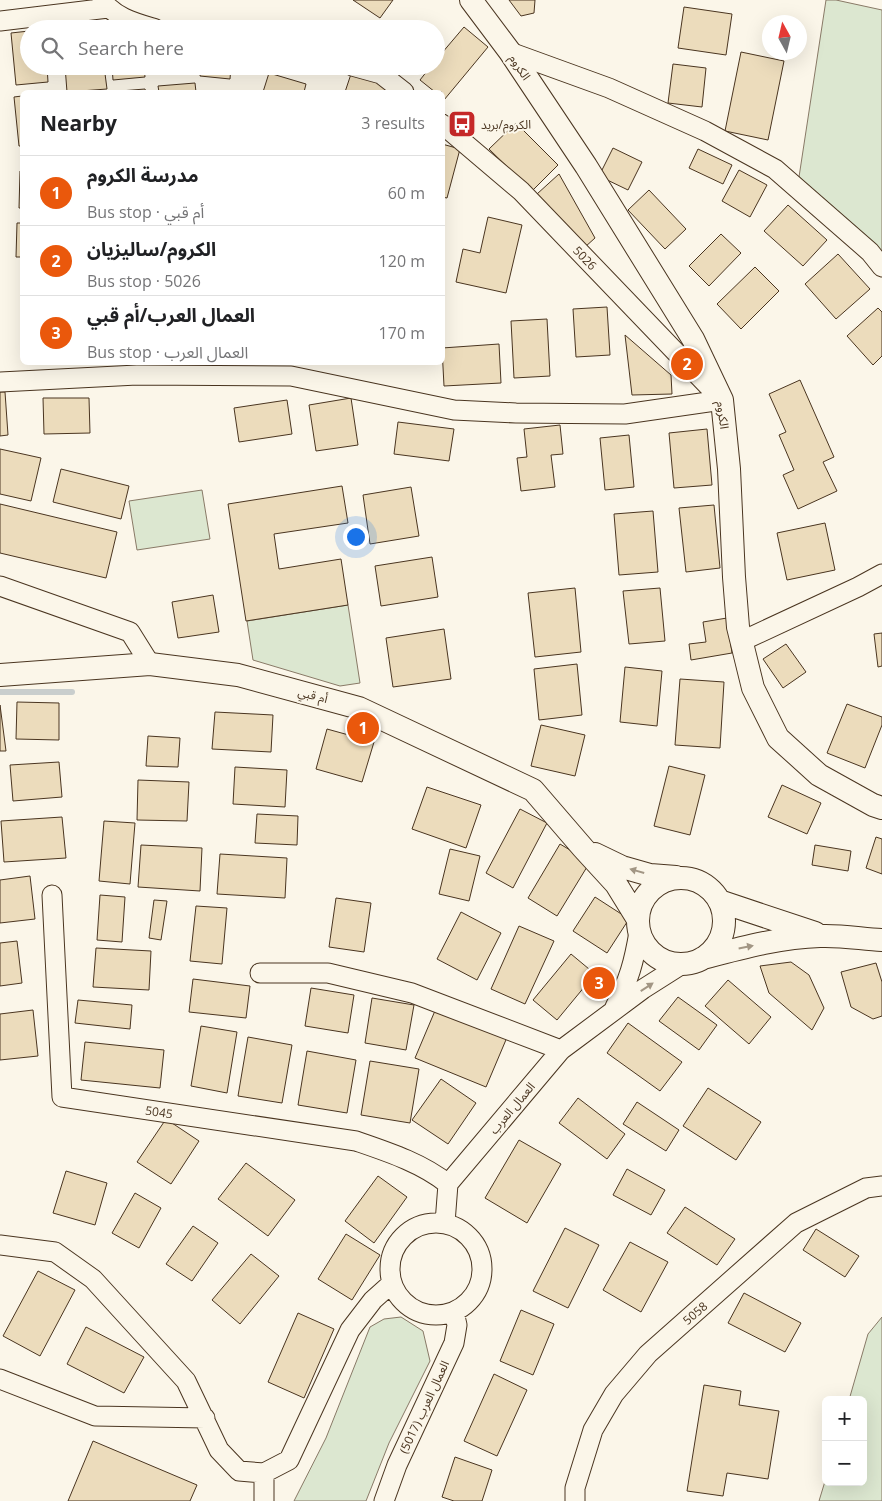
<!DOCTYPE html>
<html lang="en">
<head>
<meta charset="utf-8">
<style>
	body { margin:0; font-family:"Open Sans","Noto Sans Arabic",sans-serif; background:#f2f2f2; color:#202124 }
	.controls { position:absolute; right:15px; bottom:15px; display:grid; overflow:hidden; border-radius:8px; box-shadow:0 5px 20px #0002 }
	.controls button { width:45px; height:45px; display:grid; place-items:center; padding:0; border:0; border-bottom:1px solid #e0e0e0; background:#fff; color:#202124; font:25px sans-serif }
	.compass { position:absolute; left:762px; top:15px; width:45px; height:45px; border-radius:50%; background:#fff; box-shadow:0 5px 20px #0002; rotate:352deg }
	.you { position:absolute; left:355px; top:536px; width:18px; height:18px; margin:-12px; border:4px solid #fff; border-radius:50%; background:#1a73e8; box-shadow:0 0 0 8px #1a73e833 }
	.badge { display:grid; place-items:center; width:32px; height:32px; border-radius:50%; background:#ea580c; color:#fff; font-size:16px; font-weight:700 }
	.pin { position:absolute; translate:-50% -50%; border:2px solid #fff; box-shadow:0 1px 5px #0006 }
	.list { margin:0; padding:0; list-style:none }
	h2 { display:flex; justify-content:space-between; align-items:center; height:65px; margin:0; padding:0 20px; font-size:21px }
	h2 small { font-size:16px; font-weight:400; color:#757577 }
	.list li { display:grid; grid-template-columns:32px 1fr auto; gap:15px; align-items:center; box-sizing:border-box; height:70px; padding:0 20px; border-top:1px solid #e0e0e0 }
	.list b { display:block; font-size:19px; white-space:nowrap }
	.list p { margin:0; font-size:16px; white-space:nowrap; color:#757577 }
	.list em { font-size:16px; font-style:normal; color:#757577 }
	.icon { flex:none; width:28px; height:28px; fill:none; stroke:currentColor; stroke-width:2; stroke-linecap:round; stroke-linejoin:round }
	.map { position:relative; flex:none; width:882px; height:1501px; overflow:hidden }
	.search { position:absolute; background:#fff; box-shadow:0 5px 20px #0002; left:20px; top:20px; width:425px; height:55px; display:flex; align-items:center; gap:12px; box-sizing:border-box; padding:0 18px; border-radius:28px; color:#757577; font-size:19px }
	.panel { position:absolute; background:#fff; box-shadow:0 5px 20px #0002; left:20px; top:90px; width:425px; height:275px; border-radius:8px }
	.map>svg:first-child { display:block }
</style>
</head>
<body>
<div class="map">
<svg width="882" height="1501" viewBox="0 0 882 1501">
	<rect width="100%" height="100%" fill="#fbf6e9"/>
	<path fill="#dce7d0" stroke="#887966" d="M826,0H836L882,10V252L799,177Z
		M202,490L210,539L137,550L129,501Z
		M348,605L360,683L340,686L253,660L247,621Z
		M401,1317L423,1331L430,1361L389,1443L366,1501H294L326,1438L370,1327L384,1319Z
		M882,1317V1501H819L826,1478V1482H863V1400H849L868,1334Z"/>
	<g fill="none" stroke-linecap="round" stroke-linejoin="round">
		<path stroke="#c9cecd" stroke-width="6" d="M0,692H72"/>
	</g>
	<path fill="#ecdcbc" stroke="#4a3520" d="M353,0H393L380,18Z
		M509,0H535L534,13L521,16Z
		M684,7L732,14L726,55L678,48Z
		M464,27L488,47L444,100L442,99V92H435L420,80L431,66H436V60Z
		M29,31V66H47L48,82L16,85L11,33Z
		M741,52L784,61L768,140L725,131Z
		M673,64L706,68L702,107L668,103Z
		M65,66H104L107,89L67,92Z
		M112,66H144L145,77L113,80Z
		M152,66H178V70L153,73Z
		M201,66H231L230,79L200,76Z
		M400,66H413L409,72Z
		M269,73L306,84L304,92H263Z
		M351,74L386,85L392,92H345Z
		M195,83L196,92H159L158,86Z
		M145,89L146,92H120V91Z
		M22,96V146H19L14,97Z
		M516,123L558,165L532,191L489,149Z
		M442,144L460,149L447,198L442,197Z
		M613,148L642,162L628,190L599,176Z
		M698,149L732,165L723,184L689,168Z
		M739,170L767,185L750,217L722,201Z
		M20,171H22V208H19Z
		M559,174L595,238L585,247L537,194Z
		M649,190L686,229L665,249L628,210Z
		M788,205L827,240L803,266L764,231Z
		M488,217L522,225L506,293L456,282L463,249L480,253Z
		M17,223H22V257H16Z
		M721,234L741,253L709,286L689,266Z
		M838,254L870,289L836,319L805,284Z
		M755,267L779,291L741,329L717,304Z
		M607,307L610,355L576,357L573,309Z
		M878,308L882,312V356L873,365L847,336Z
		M547,319L550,376L514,378L511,321Z
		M625,335L671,375L672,394L632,395Z
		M499,344L501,383L444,386L442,348Z
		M800,380L834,457L823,462L837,491L798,509L783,475L794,470L779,435L786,432L769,394Z
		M0,392H5L8,435L0,436Z
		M43,398H89L90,433L44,434Z
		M351,398L358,445L316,451L309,405Z
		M287,400L292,434L239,442L234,408Z
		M398,422L454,429L449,461L394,454Z
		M560,425L563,454L551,455L555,487L521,491L517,458L527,457L524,429Z
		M707,429L712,485L674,488L669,433Z
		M629,435L634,487L605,490L600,438Z
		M0,449L41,458L31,501L0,494Z
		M61,469L129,486L121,519L53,502Z
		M342,486L348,523L274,534L279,569L341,559L348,605L246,621L228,504Z
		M411,487L419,536L370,544L363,495Z
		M0,504L117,532L106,578L0,553Z
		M714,505L720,568L686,572L679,508Z
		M653,511L658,572L619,575L614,514Z
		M825,523L835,570L787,580L777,533Z
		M432,557L438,597L381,606L375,566Z
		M575,588L581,652L535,657L528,593Z
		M660,588L665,641L629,644L623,591Z
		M213,595L219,632L178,638L172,602Z
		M727,618L732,653L691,660L689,644L706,642L703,622Z
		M444,629L451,679L393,687L386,638Z
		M882,633V666L878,667L874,634Z
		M786,644L806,672L783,688L763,659Z
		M577,664L582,715L539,720L534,669Z
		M625,667L662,671L657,726L620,722Z
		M680,679L724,682L720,748L675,745Z
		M17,702L59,703V740L16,739Z
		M847,704L882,717V725L865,768L827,753Z
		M0,705L6,751H0Z
		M215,712L273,715L271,752L212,749Z
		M541,725L585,735L575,776L531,766Z
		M327,729L374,742L362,782L316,769Z
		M148,736L180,738L178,767L146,766Z
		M59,762L62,797L13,801L10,765Z
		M669,766L705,775L690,835L654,826Z
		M235,767L287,770L285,807L233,804Z
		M138,780L189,782L187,821L137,820Z
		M782,785L821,803L807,834L768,817Z
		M427,787L481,805L466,848L412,829Z
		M520,809L547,823L513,888L486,873Z
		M257,814L298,816L297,845L255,843Z
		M62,817L66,858L4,862L1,821Z
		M104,821L135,823L130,884L99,881Z
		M876,837L882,839V874L866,868Z
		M560,844L590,862L557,916L528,898Z
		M141,845L202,848L200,891L138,887Z
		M815,845L851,851L848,871L812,865Z
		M450,849L480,856L469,901L439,894Z
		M220,854L287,858L285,898L217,894Z
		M30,876L35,919L0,923V880Z
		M100,895L125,897L122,942L97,940Z
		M595,897L629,919L607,953L573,931Z
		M336,898L371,903L364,952L329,947Z
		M154,900L167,901L161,940L149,938Z
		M196,906L227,908L222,964L190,961Z
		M461,912L501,933L477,980L437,959Z
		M519,926L554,941L525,1004L491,989Z
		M17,941L22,983L0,986V943Z
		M96,948L151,951L149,990L93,987Z
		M571,954L595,974L557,1020L533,1000Z
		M791,962L809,975L824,1008L812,1030L769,993L760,966Z
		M876,963L882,982V1016L873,1019L851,1007L841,972Z
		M193,979L250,986L246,1018L189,1012Z
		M728,980L771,1017L749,1044L705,1006Z
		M311,988L354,995L348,1033L305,1026Z
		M678,997L717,1025L699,1050L659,1021Z
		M372,998L414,1005L406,1050L365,1043Z
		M78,1000L132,1005L130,1029L75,1023Z
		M437,1006L508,1035L486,1087L415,1058Z
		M33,1010L38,1056L0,1060V1014Z
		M628,1023L682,1062L660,1091L607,1053Z
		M201,1026L237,1032L227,1093L191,1086Z
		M248,1037L292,1045L282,1103L238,1096Z
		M85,1042L164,1050L160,1088L81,1080Z
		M307,1051L356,1060L347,1113L298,1105Z
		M370,1061L419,1069L410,1123L361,1115Z
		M441,1079L476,1103L448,1144L412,1120Z
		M708,1088L761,1122L736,1160L683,1126Z
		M578,1098L625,1134L607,1159L559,1123Z
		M637,1102L679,1130L666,1151L623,1124Z
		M166,1119L199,1141L171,1184L137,1162Z
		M519,1140L561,1164L527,1223L485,1198Z
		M246,1163L295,1200L268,1236L218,1199Z
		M627,1169L665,1190L651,1215L613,1195Z
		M66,1171L107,1183L95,1225L53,1213Z
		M378,1176L407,1197L374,1243L345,1221Z
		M135,1193L161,1208L139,1248L112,1233Z
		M685,1207L735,1239L717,1265L667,1233Z
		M193,1226L218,1243L192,1281L166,1264Z
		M565,1228L599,1245L568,1308L533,1291Z
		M816,1229L859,1256L845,1277L803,1250Z
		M346,1234L380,1255L352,1300L318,1279Z
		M630,1242L668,1262L641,1312L603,1290Z
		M251,1254L279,1276L240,1324L212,1300Z
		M38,1271L75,1290L40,1356L3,1336Z
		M744,1293L801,1323L785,1352L728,1323Z
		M521,1310L554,1324L533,1375L500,1361Z
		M298,1313L334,1329L304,1398L268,1382Z
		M86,1327L144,1357L124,1393L67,1364Z
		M494,1374L527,1390L497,1456L464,1441Z
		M704,1385L741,1391L739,1405L779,1411L768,1479L727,1473L723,1496L687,1491Z
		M93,1441L197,1485L190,1501H68Z
		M455,1457L492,1470L482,1501H454L442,1497Z"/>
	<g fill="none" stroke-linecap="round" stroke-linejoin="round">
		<defs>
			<path id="minor" d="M102,0C115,18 136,23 156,29
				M0,21L108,8
				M510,52L609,88L705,131L775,169L870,252L882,267
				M352,66L381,74L404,92
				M442,124L521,191L715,393
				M0,382L137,375L291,376L454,410L516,413L625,414L722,400
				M0,586L130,632L150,664
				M742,641L858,587L882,574
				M52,895L62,1097L356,1141C388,1152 422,1163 448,1184
				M260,973H328L412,993L561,1050
				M615,1007C629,980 634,962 639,932
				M390 1269a46 46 0 1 1 92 0a46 46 0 1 1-92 0Z
				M445,1223L448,1184L561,1050L643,989L684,963
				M0,1245L55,1252L93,1279L186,1381L219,1450L239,1471L264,1473L289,1460L350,1330L373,1300L392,1283
				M0,1379L95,1416L205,1418
				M264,1473V1501
				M384,1501L397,1465L454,1343L457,1325L454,1312
				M575,1501V1488L593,1430L614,1394L648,1354L796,1223L866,1188L882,1186"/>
			<path id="tertiary" d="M471,0L510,52L586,166L693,339L722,400L729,469L734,577L738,627L753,688L778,738L819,775L873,805L882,808
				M0,675L150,664L238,675L359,708L533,790L583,848L616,884L637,918
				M595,854L622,867L650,875L676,877
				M638 921a43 43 0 1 1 86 0a43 43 0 1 1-86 0Z
				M719,901L815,933
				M703,958C741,948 781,937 820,936C841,935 862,939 882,940"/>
		</defs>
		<use href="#minor" stroke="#4a3520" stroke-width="21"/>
		<use href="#tertiary" stroke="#4a3520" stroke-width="24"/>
		<use href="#minor" stroke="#fbf6e9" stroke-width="19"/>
		<use href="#tertiary" stroke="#fbf6e9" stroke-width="22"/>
	</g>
	<defs><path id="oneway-solid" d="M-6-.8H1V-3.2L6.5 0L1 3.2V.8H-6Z" transform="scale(1.25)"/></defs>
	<g fill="#a29684">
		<use href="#oneway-solid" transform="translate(637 871) rotate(-164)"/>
		<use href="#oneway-solid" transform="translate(746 947) rotate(-11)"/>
		<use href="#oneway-solid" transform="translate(647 987) rotate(-33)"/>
	</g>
	<defs>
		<symbol id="bus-square" viewBox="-11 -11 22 22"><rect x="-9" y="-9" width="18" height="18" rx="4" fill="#c62828" stroke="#fbf6e9"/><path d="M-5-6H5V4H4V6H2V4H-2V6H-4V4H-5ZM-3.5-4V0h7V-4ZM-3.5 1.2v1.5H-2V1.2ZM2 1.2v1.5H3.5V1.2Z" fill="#fff"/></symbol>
	</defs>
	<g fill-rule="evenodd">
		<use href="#bus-square" x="446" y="108" width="32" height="32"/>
	</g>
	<g text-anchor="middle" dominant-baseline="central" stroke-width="4" stroke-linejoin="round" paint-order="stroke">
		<g font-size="12" fill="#4a3520" stroke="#fbf6e9">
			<text transform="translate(520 67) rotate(56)">الكروم</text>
			<text transform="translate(585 258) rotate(46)">5026</text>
			<text transform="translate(723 415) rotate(82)">الكروم</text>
			<text transform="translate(313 695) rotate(15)">أم قبي</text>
			<text transform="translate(512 1108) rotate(-50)">العمال العرب</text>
			<text transform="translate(159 1112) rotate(8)">5045</text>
			<text transform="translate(695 1313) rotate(-41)">5058</text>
			<text transform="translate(424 1407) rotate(-65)">العمال العرب (5017)</text>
		</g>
		<g font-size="12" fill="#4a3520" stroke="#fbf6e9" text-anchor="start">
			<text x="481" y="124">الكروم/بريد</text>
		</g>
	</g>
</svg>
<div class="controls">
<button>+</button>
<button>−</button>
</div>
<svg class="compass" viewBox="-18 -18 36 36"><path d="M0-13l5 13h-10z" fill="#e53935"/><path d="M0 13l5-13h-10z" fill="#757577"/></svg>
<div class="you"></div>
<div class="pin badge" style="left:363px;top:728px">1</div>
<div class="pin badge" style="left:687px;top:364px">2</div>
<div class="pin badge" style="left:599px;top:983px">3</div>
<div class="search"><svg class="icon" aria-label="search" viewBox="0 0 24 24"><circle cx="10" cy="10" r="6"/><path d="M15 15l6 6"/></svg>Search here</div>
<section class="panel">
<h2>Nearby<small>3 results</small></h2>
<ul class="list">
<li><span class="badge">1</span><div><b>مدرسة الكروم</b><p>Bus stop · أم قبي</p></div><em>60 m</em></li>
<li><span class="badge">2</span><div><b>الكروم/ساليزيان</b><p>Bus stop · 5026</p></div><em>120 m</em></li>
<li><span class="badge">3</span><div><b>العمال العرب/أم قبي</b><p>Bus stop · العمال العرب</p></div><em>170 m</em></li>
</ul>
</section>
</div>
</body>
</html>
